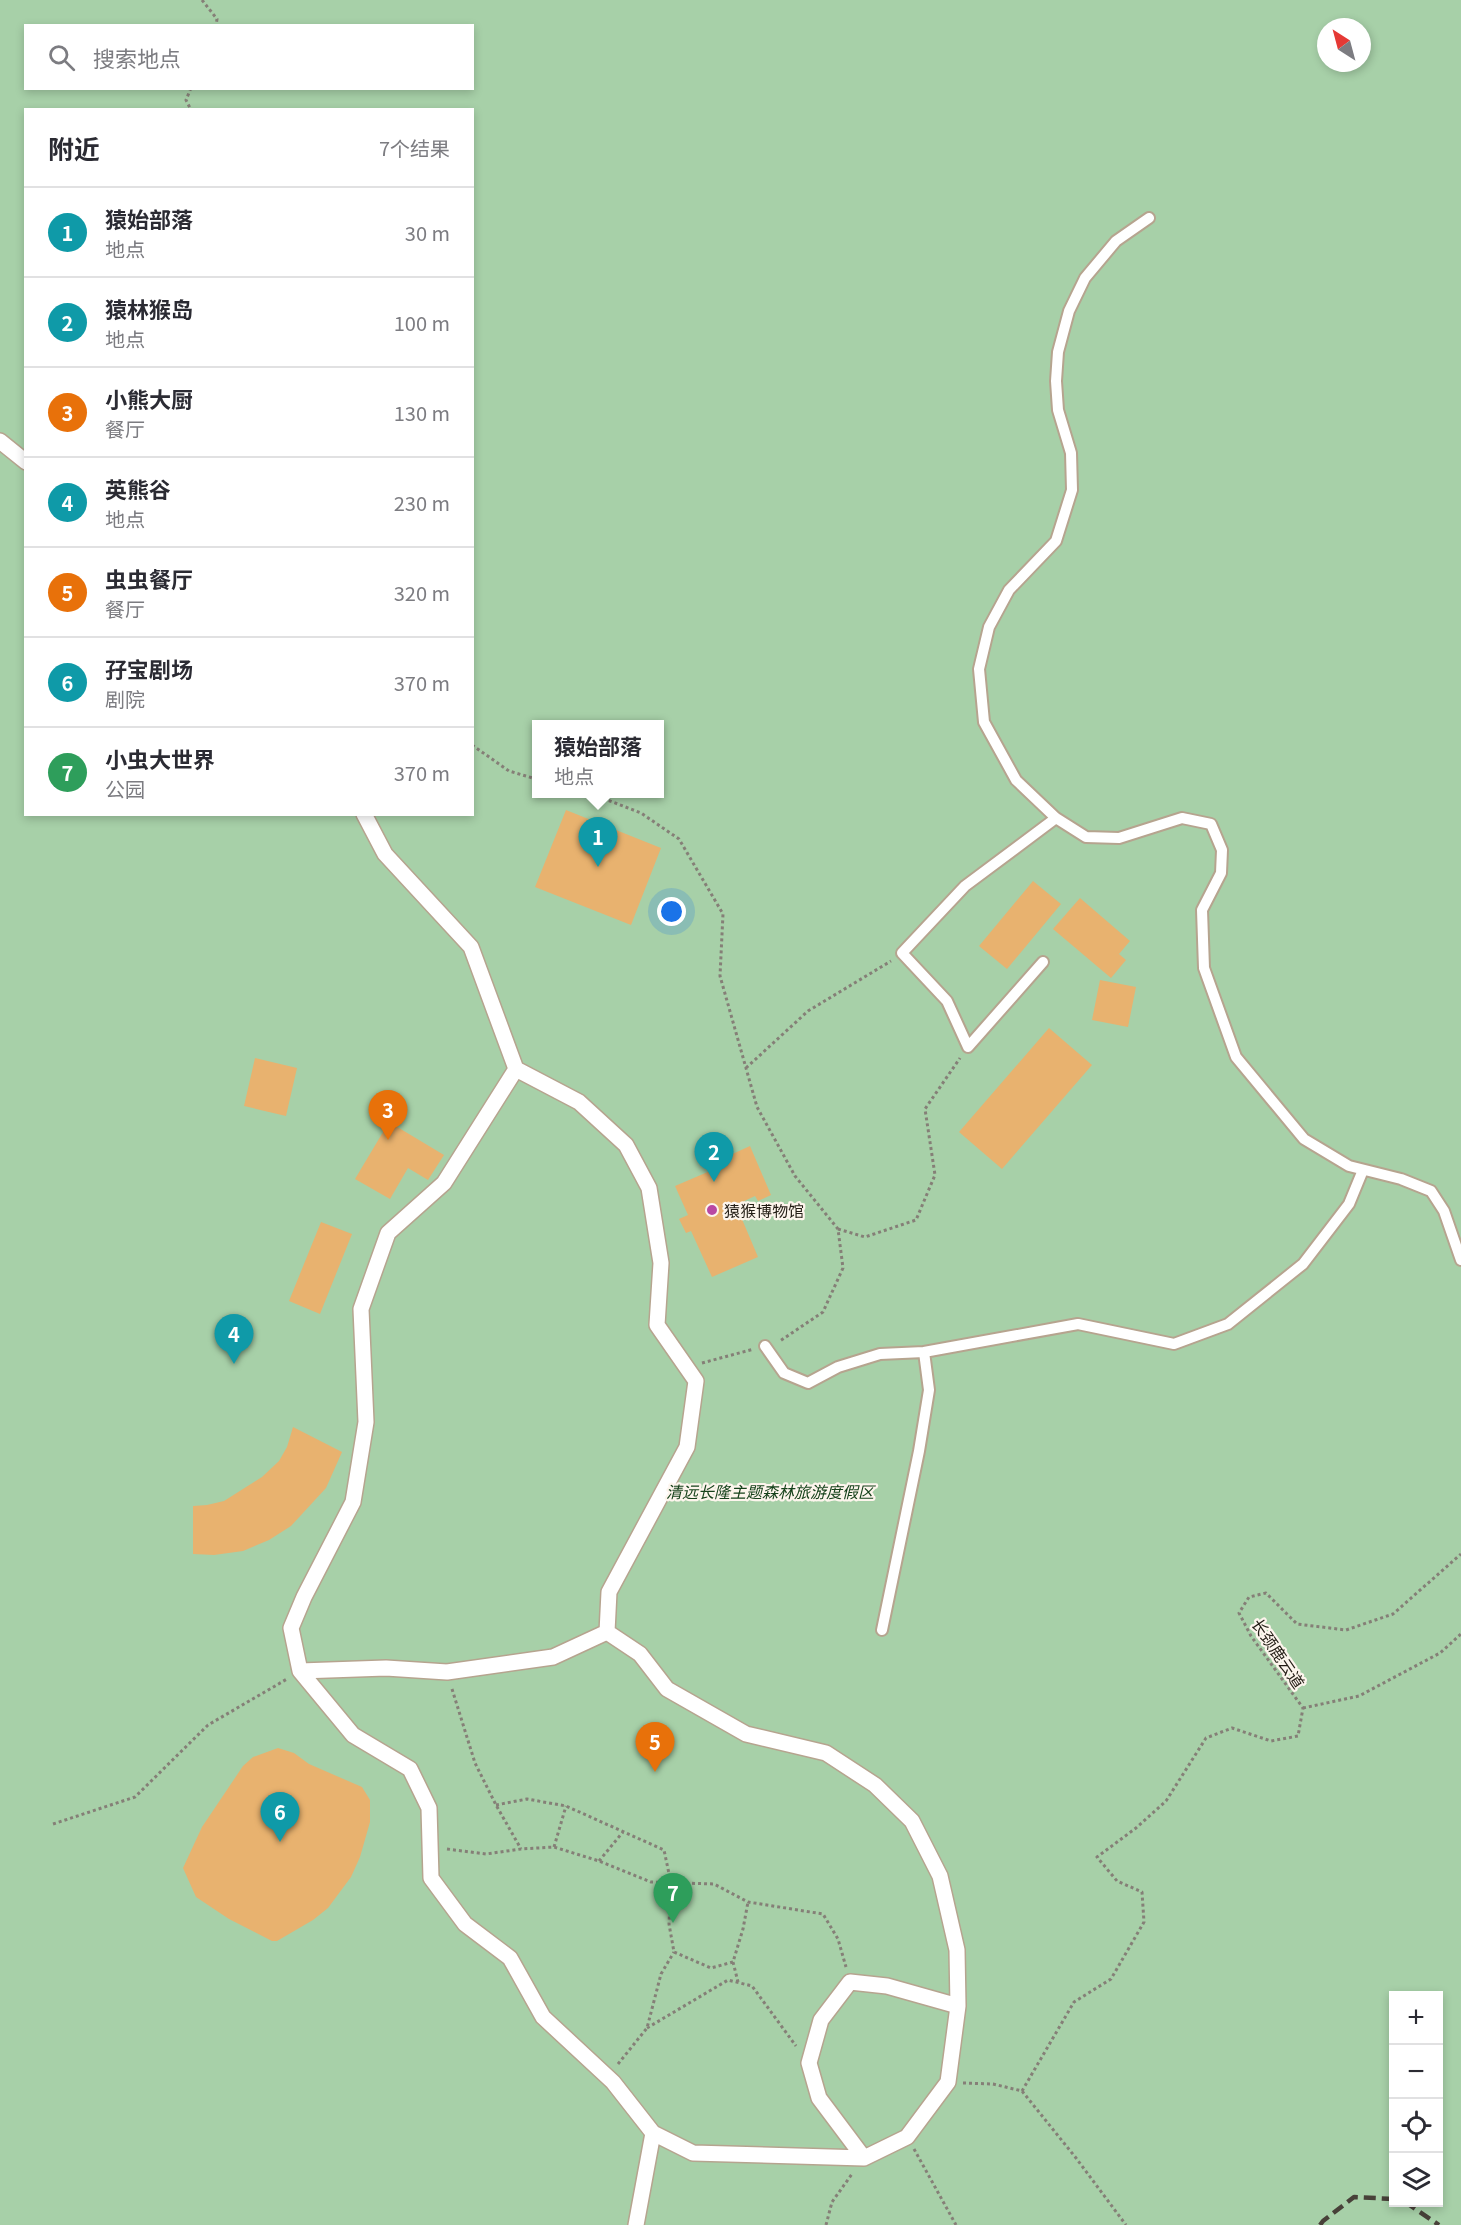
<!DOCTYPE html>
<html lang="zh">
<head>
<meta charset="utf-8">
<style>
	body { margin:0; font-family:Georgia,"Noto Sans SC",serif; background:#f2f2f3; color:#2b2b33 }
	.controls { position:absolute; right:18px; bottom:18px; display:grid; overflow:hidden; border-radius:0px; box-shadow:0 3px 9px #0003 }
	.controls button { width:54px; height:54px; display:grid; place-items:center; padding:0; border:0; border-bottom:2px solid #e1e1e2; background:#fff; color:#2b2b33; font:30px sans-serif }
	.compass { position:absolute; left:1317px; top:18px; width:54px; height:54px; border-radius:50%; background:#fff; box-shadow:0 3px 9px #0003; rotate:324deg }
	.you { position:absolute; left:672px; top:912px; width:21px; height:21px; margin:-15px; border:4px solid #fff; border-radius:50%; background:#1a73e8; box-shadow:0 0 0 9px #1a73e833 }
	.badge { display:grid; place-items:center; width:39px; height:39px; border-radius:50%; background:#1a73e8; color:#fff; font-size:20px; font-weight:700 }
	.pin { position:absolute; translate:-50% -50px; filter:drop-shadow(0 2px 3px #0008) }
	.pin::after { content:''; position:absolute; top:32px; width:21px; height:18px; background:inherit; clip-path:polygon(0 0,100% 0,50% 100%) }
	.popup { position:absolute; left:532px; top:720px; width:132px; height:78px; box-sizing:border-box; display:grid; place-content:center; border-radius:0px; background:#fff; filter:drop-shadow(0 2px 4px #0005); font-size:20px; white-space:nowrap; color:#7c7c81 }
	.popup b { font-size:22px; color:#2b2b33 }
	.popup::after { content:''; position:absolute; left:50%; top:100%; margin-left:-12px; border:12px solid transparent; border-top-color:#fff }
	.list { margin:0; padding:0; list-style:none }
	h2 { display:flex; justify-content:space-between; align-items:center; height:78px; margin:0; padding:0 24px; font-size:26px }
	h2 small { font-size:20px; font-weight:400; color:#7c7c81 }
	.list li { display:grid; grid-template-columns:39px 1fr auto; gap:18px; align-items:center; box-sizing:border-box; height:90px; padding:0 24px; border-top:2px solid #e1e1e2 }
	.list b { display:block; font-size:22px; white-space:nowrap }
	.list p { margin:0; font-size:20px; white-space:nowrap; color:#7c7c81 }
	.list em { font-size:20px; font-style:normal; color:#7c7c81 }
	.icon { flex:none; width:33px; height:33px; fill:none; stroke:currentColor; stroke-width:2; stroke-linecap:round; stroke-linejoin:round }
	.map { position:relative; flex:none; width:1461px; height:2225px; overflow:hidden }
	.search { position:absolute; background:#fff; box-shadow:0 3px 9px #0003; left:24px; top:24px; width:450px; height:66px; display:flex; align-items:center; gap:15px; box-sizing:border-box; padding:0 21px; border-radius:0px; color:#7c7c81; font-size:22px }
	.panel { position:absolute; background:#fff; box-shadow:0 3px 9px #0003; left:24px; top:108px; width:450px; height:708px; border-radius:0px }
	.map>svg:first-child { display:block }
</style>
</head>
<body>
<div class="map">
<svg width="1461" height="2225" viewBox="0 0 1461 2225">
	<rect width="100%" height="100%" fill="#fdf5ed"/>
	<path fill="#a7d0a8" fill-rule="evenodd" d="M0,0H1461V2225H0ZM26,26H472V88H26ZM1326,27H1362V63H1326ZM26,110H472V814H26ZM536,724H660V794H536ZM1394,1996H1438V2202H1394Z"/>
	<path fill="#e8b26f" d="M566,810L661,848L631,925L535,887Z
		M1033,881L1061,904L1007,969L979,946Z
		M1080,898L1130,941L1119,954L1126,960L1111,978L1053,929Z
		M1100,980L1136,987L1128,1027L1092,1020Z
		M1049,1028L1092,1065L1002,1169L959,1132Z
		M255,1058L297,1068L286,1116L244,1106Z
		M389,1122L444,1155L428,1180L408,1168L390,1199L355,1179Z
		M750,1146L771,1195L758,1201L755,1196L736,1205L758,1257L712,1277L691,1231L686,1233L679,1219L688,1215L675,1186L717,1168L715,1162Z
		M321,1222L352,1234L320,1314L289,1301Z
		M293,1427L342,1452L326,1488L291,1526L269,1540L243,1551L214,1555L193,1554V1506L207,1505L224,1501L262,1477L279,1461L287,1447Z
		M278,1748L294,1753L309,1764L362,1787L370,1800V1822L360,1857L351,1877L328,1908L313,1920L277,1941H272L229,1919L196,1897L183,1868L202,1827L243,1766L253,1757Z"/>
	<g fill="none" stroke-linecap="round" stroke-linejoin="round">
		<defs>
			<path id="service" d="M1149,218L1116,241L1085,278L1069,311L1058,352L1056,381L1058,410L1071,453L1072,490L1056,541L1009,590L989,627L979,669L984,722L1016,780L1056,818L1086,837L1119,838L1182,818L1211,824L1222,850L1221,873L1202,910L1204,968L1236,1057L1304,1139L1349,1166L1401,1179L1431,1191L1444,1211L1461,1260
				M1043,962L968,1047L947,1001L902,953L965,886L1056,818
				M765,1346L784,1373L808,1383L838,1367L880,1354L924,1352
				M882,1630L919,1451L929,1390L924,1352L1078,1324L1174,1344L1228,1324L1303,1264L1349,1204L1363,1170"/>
			<path id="pedestrian" d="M0,441L26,462
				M364,814L385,854L471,947L516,1069L444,1183L388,1233L361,1309L366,1422L353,1502L304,1597L291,1628L300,1671L353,1735L410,1769L429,1808L431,1878L465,1924L510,1958L543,2017L613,2082L653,2133L693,2153L864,2158L907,2137L948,2082L958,2006L957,1950L940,1876L912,1821L875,1785L826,1753L746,1734L667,1689L640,1654L607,1632L609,1592L687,1447L696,1381L657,1325L661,1263L649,1188L626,1145L579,1102L516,1069
				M300,1671L386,1668L447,1672L553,1657L607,1632
				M864,2158L819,2098L809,2063L821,2020L850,1982L887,1986L958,2006
				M636,2225L653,2133"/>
		</defs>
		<use href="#service" stroke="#b6a48f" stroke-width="14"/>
		<use href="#pedestrian" stroke="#b6a48f" stroke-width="18"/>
		<path stroke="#857f77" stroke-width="3" stroke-dasharray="3 3" stroke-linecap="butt" d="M202,0L217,19L216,26
			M191,88L186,100L191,110
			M472,745L509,771L536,779
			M592,794L641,813L679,839L723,914L720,976L757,1107L795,1176L838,1229L843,1268L823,1312L780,1341
			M746,1068L808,1011L891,961
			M838,1229L865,1237L916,1220L935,1175L925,1109L960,1058
			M702,1363L754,1349
			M452,1689L475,1763L496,1805L521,1849
			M1303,1708L1359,1696L1440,1653L1461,1634
			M496,1805L527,1799L566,1806L664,1850L671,1883L669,1924L674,1952L711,1968L733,1962L743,1929L748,1902
			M53,1824L135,1797L208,1725L287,1679
			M554,1847L566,1806
			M447,1849L486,1854L521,1849L554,1847L599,1861L651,1882L714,1884L748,1902L823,1914L838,1939L846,1967
			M599,1861L623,1832
			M733,1962L738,1982
			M647,2028L728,1980L752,1986L796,2046
			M618,2064L647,2028L661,1974L674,1952
			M963,2083L993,2084L1022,2091L1076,2158L1126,2225
			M1022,2091L1074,2002L1111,1979L1144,1922L1142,1892L1117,1881L1097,1857L1136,1828L1166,1801L1206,1738L1232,1728L1271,1741L1298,1736L1303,1708L1251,1636L1239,1613L1249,1597L1266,1593L1297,1624L1346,1630L1393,1614L1461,1554
			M914,2149L956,2225
			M826,2225L832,2202L852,2174"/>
		<use href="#service" stroke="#fff" stroke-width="10"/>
		<use href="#pedestrian" stroke="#fff" stroke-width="15"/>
		<path stroke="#484139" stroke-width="4.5" stroke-dasharray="12 6" stroke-linecap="butt" d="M1405,2202L1439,2225
			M1320,2225L1323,2221L1354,2197L1394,2199"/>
	</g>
	<circle fill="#b948a3" stroke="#fdf5ed" stroke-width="2" cx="712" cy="1210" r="6"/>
	<g text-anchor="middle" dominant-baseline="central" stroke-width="4.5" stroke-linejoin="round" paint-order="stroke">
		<g font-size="16" fill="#221c14" stroke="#fdf5ed" text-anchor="start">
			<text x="724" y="1210">猿猴博物馆</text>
		</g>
		<g font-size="16" font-style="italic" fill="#15411a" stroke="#fdf5ed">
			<text x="770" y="1491">清远长隆主题森林旅游度假区</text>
		</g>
		<g font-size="16" fill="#221c14" stroke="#fdf5ed">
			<text transform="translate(1279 1653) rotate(56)">长颈鹿云道</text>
		</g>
	</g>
</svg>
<div class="controls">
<button>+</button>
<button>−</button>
<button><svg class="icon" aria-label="locate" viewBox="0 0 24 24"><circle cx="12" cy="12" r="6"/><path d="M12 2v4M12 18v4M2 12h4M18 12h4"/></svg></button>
<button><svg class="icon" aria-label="layers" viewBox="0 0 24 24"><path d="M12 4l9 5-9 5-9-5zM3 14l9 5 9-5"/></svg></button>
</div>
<svg class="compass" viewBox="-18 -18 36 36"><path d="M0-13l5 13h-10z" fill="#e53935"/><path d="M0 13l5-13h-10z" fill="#7c7c81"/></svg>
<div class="you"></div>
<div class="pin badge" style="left:598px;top:867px;background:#0f9aa8">1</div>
<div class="popup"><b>猿始部落</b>地点</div>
<div class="pin badge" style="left:714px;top:1182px;background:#0f9aa8">2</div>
<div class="pin badge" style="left:388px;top:1140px;background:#e8710a">3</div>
<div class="pin badge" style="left:234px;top:1364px;background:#0f9aa8">4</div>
<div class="pin badge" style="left:655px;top:1772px;background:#e8710a">5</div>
<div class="pin badge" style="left:280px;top:1842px;background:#0f9aa8">6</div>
<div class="pin badge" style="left:673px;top:1923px;background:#2e9e5b">7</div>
<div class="search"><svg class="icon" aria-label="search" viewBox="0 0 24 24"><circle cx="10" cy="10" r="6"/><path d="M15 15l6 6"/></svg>搜索地点</div>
<section class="panel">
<h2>附近<small>7个结果</small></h2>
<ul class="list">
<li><span class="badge" style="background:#0f9aa8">1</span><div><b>猿始部落</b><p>地点</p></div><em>30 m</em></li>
<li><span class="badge" style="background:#0f9aa8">2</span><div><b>猿林猴岛</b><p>地点</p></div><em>100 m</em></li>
<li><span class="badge" style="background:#e8710a">3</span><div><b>小熊大厨</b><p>餐厅</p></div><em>130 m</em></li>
<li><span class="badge" style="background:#0f9aa8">4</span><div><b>英熊谷</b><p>地点</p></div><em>230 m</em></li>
<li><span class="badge" style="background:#e8710a">5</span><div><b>虫虫餐厅</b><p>餐厅</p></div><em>320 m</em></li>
<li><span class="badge" style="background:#0f9aa8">6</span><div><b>孖宝剧场</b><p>剧院</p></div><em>370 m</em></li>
<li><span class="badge" style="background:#2e9e5b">7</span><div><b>小虫大世界</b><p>公园</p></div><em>370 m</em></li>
</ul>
</section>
</div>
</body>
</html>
